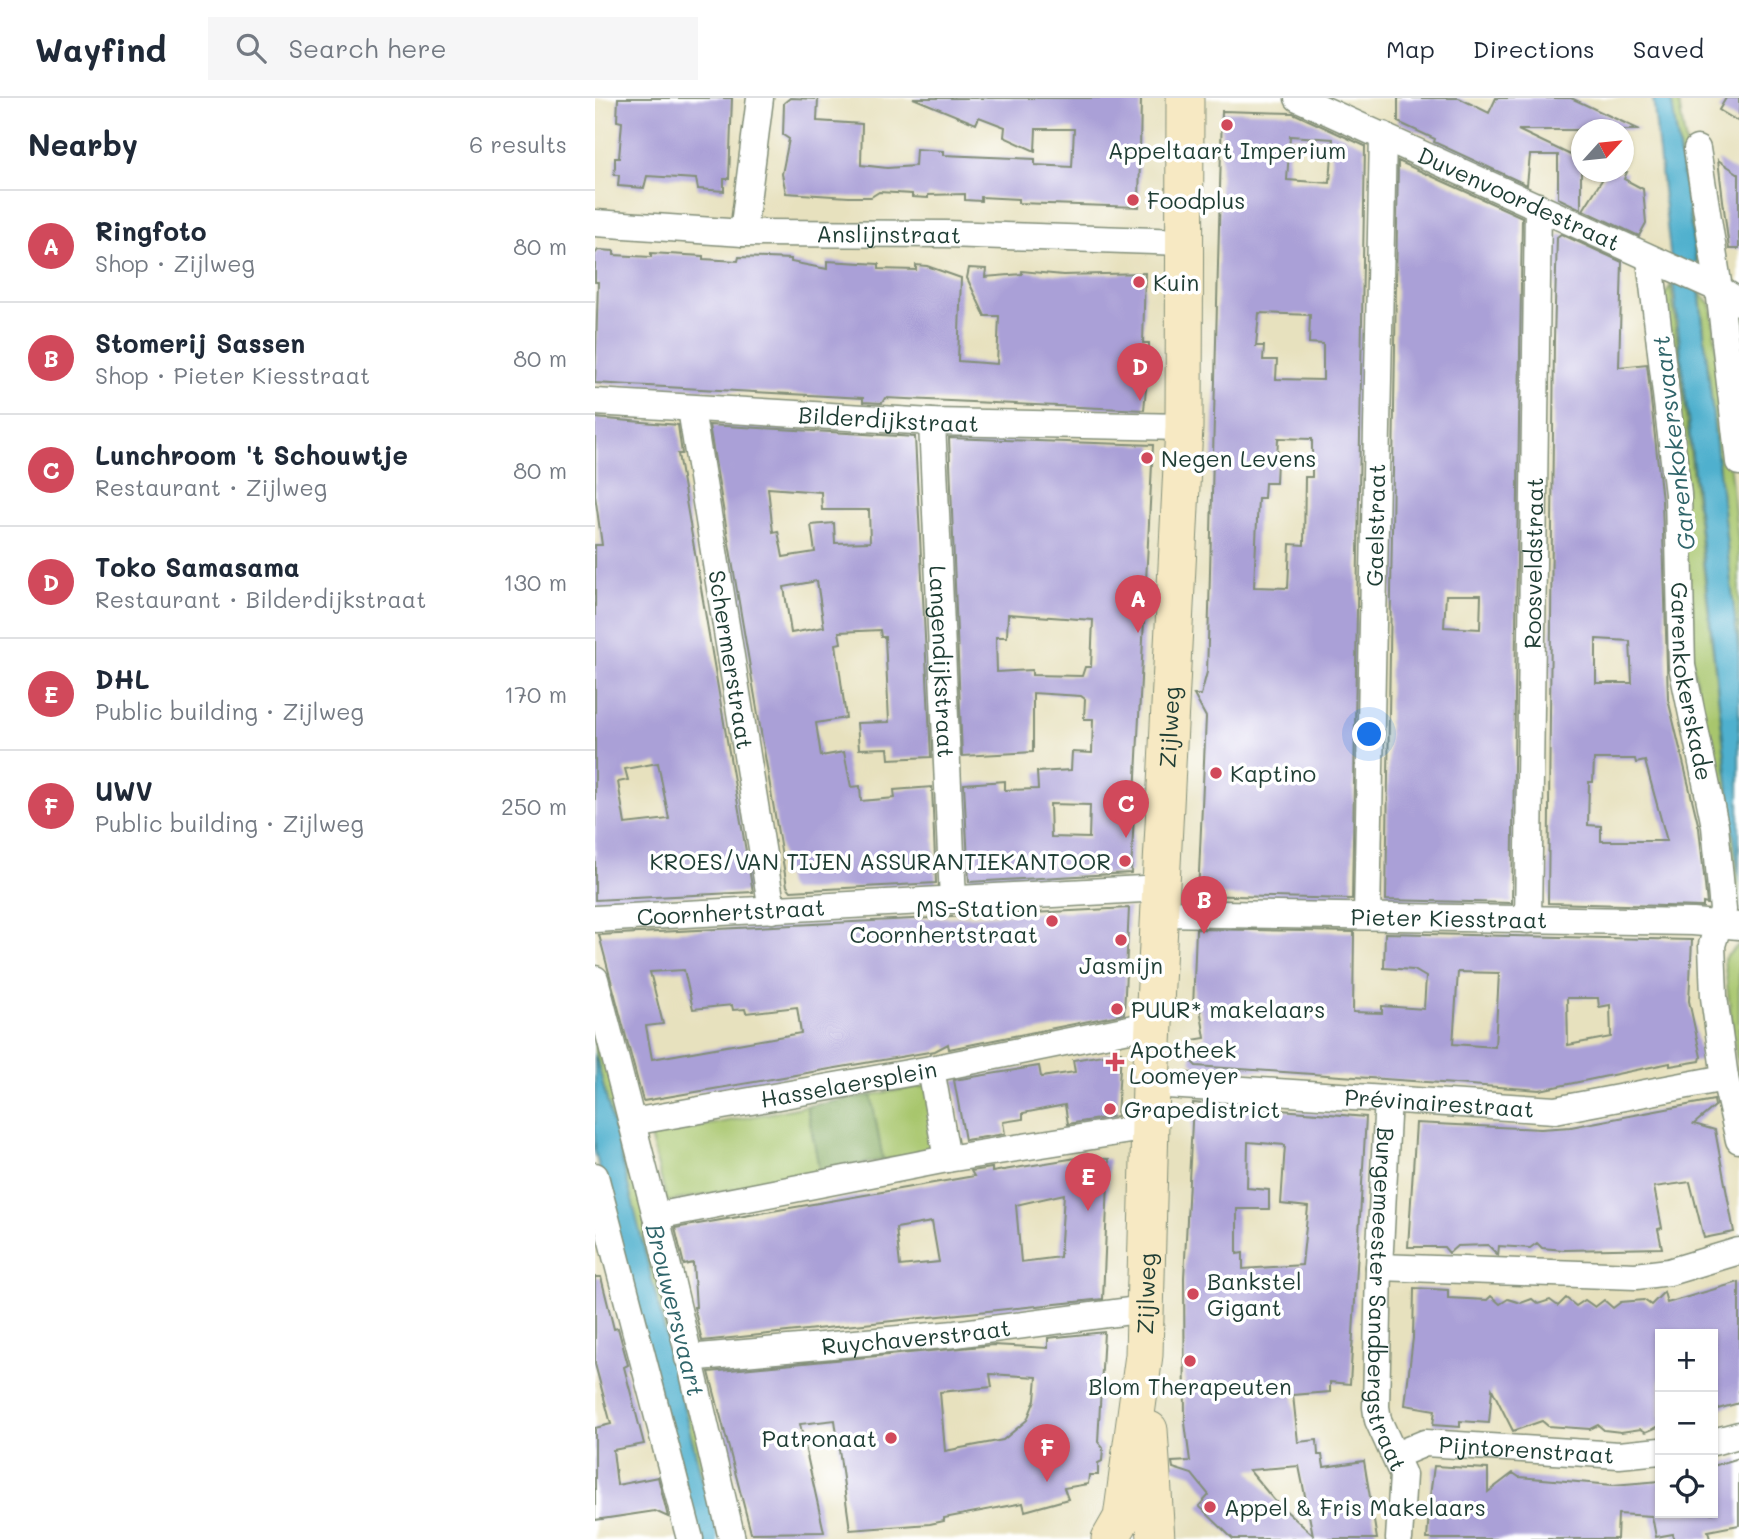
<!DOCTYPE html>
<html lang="en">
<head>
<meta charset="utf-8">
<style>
	body { margin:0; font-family:Mali,sans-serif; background:#f6f6f7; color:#1f2937 }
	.controls { position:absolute; right:21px; bottom:21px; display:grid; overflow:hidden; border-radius:0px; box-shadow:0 2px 5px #0004 }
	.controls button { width:63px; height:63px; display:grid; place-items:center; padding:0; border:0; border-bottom:2px solid #e0e1e3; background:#fff; color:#1f2937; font:35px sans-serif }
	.compass { position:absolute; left:976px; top:21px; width:63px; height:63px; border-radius:50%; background:#fff; box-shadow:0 2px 5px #0004; rotate:63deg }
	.you { position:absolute; left:775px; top:637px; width:24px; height:24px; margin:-18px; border:5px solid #fff; border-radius:50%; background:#1a73e8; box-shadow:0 0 0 10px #1a73e833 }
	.badge { display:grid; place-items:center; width:46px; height:46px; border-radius:50%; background:#d1495b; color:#fff; font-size:23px; font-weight:700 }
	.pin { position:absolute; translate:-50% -58px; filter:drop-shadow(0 2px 4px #0008) }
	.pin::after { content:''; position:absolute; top:37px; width:24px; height:21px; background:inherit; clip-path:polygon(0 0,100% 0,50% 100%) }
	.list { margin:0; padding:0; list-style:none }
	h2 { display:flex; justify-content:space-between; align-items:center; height:91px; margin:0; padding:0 28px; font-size:30px }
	h2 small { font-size:23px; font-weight:400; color:#747a83 }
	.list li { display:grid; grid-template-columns:46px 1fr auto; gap:21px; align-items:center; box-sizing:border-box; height:112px; padding:0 28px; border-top:2px solid #e0e1e3 }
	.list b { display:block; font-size:26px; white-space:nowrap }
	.list p { margin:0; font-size:23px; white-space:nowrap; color:#747a83 }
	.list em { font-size:23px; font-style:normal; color:#747a83 }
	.icon { flex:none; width:38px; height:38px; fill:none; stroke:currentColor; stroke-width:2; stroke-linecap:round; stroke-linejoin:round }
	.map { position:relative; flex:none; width:1144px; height:1441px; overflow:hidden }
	header { display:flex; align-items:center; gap:42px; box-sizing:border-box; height:98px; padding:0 35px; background:#fff; border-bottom:2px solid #e0e1e3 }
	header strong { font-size:33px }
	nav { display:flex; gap:38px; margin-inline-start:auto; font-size:24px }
	.search { width:490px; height:63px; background:#f6f6f7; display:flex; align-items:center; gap:18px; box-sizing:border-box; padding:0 24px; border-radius:0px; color:#747a83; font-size:26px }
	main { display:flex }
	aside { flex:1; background:#fff }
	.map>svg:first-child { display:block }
</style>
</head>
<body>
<header>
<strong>Wayfind</strong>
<div class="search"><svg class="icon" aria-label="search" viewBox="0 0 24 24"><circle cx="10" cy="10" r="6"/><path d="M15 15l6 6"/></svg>Search here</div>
<nav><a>Map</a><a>Directions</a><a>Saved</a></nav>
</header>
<main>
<aside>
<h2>Nearby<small>6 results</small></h2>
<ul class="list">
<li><span class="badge">A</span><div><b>Ringfoto</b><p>Shop · Zijlweg</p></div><em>80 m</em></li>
<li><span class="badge">B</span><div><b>Stomerij Sassen</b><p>Shop · Pieter Kiesstraat</p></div><em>80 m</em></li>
<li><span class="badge">C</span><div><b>Lunchroom 't Schouwtje</b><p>Restaurant · Zijlweg</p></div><em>80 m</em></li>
<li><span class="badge">D</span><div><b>Toko Samasama</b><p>Restaurant · Bilderdijkstraat</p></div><em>130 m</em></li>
<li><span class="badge">E</span><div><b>DHL</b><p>Public building · Zijlweg</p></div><em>170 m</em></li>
<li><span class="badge">F</span><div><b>UWV</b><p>Public building · Zijlweg</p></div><em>250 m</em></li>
</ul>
</aside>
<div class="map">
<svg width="1144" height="1441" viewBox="0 0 1144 1441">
	<rect width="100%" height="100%" fill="#fff"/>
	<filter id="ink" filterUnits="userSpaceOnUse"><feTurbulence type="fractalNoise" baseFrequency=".0143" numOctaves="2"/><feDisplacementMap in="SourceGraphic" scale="14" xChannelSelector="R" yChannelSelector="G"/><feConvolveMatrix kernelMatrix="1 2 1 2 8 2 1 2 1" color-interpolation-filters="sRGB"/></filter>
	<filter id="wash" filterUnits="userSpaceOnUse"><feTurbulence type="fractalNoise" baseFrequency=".00686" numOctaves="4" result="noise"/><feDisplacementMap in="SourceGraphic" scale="28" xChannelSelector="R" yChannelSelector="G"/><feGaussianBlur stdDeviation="1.57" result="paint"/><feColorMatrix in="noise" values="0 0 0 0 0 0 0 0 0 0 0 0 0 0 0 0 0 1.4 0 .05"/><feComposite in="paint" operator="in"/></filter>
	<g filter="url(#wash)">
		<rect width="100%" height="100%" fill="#e7e1be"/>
		<path fill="#a8c66d" stroke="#648250" stroke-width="2" d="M1076,0H1083L1110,160L1103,164Z
			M1076,187L1144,784V811H1139L1097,559L1069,199Z
			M1105,194L1116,206L1144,450V558Z
			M1144,846V984L1129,861Z
			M0,905L115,1382H107L0,955Z
			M333,987L344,1053L288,1062L276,997Z
			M212,1008L225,1075L72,1104L55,1038Z"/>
		<path fill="#86ab60" stroke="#52744a" stroke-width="2" d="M276,997L288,1062L225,1075L212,1008Z"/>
		<path fill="#4fb0ce" stroke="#377681" stroke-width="2" d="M1058,0H1076L1101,164L1144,558V784Z
			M0,955L107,1382L122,1436L103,1437L0,1054Z"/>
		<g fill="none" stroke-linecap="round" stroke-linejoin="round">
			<path stroke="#4fb0ce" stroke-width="23" d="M103,1407L112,1441"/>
		</g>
		<g id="blocks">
			<path fill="#aaa0d7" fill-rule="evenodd" d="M23,0H137L134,81H129V93L103,91L101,81L52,78L49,90L23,88L24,77H19L20,69V60H24L27,24L22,23Z
				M195,0L223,1L222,23L267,26L266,67L292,70L320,68L321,51L348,53V57L440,61V67L477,69L479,31H441L440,53L409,39L410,29L384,19L381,26L318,0H546L544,109L423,105V101L386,99V103L370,102V96L333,97V100L317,99V96L284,94L276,99H254L191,95L187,76L194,41L188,37L189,5Z
				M803,0H864L894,15L901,0H976L1045,32H923L986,62V111L963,100V57H935L932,87L839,44L840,41L803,24Z
				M1131,0H1144V24L1124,12Z
				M627,13L698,15L770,48L757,801L603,797L611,619L599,597H606L612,574L614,512ZM695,38L738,41L735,85L692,82ZM664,215L715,217L714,245L728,246V282L681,281L682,262H668L669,248H661ZM683,340L717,341V379H710L709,447L695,446L693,490L659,489L663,400H669L670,385H681Z
				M1123,62L1144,76V151H1134Z
				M803,63L927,119L917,805L791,802ZM851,497H886L885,531L849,529Z
				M1012,74H1032L1029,81L1048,91L1051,125L1044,138L988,112Z
				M966,136L1027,164L1024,269L1052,266L1067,403L1073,601L1104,730L1112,806L1108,805V809L953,805L959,241L962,139ZM1001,541L1035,543L1037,585H1001ZM999,661H1040L1041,665L1050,663L1072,743H1006V728L993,727L994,684H998Z
				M3,152L19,153V157L56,159V155L108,158V161L143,163L144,159L196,161V164L232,171V163L284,166V171L321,172V167L332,168L366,180L363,263L402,266L404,218H390L372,180L374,170L391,171L390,179L427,176V173L468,177L550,175L548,245H554V253L558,258V266L553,269L549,312L290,300L287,305L268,304V300L0,285L3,184H0V156Z
				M0,320L83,327L87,356H83L158,794L0,802V447H7L0,397ZM63,665L74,721L30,726L23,684L33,682L30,671Z
				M114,327L320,339L336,659L294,661L293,650L264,651L262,625L294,624L290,539H286L285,532L244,534L246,545L241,546L251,620L221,625L226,658L249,654L256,689L265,688L266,703L300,700L299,692L337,689L341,785L196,793L192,788ZM173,390L226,394L227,412H274L275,444L240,445L239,425L216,427L220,454L188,459L183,433L178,434ZM222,483L229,529L196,535L189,489Z
				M354,340L558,347L536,775L374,784L369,686L410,683V692L443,691L442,674L476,672L477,654L497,655L498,621H489L490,601L486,598L438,595V654L367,658ZM413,516L498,522L496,569H490L487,578L437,577V572L402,574L401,539H412ZM455,706L495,707L494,740L456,739Z
				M534,810L529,916L354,951L353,946L340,953L48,1003L4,837ZM89,872L98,911L137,907L138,912L150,911L151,915L202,909L206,935L57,961L51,928L68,926L55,874Z
				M601,831L759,834L758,914L787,915V908L829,911L831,879L819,872L789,870L790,835L1097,842L1094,903L1106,959L1105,963L1075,968V965L945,992L601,968L596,963L597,942L610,940L605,910L598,911ZM863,874L904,875L900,949L858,946ZM972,900H1003L1004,909L1015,907L1016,939L973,947Z
				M526,954L522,1018L473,1026L470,1007L428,1015V1021L408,1024L410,1036L370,1042L359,982L444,968L446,979L480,974L478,962Z
				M1119,1002L1120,1008L1099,1026L1120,1032L1139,1134L1109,1140L1095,1084L1059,1089L1067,1130L1063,1131L1067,1150L969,1152L947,1150L942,1145L935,1150L904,1148L903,1157L893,1147L862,1148L854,1155L849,1149H813L821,1025L946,1031L976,1029Z
				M598,1005L771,1019L755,1286L735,1284V1294L698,1297L703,1344L722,1342L723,1357H727L729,1369L769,1363L782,1441H638L604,1408L614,1397L597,1376L578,1370L577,1364L595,1363L590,1325L589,1180ZM653,1044L690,1047L686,1106L713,1109L707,1167L648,1171V1155L642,1156V1111H674V1092L652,1090ZM704,1368L718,1437L679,1402L654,1372Z
				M481,1060L514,1061L508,1201L107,1243L99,1209H101L98,1165L89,1167L80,1130L379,1078L376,1073L397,1070V1074ZM469,1096L465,1159L426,1164L421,1107ZM337,1124L344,1164L305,1168L301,1130Z
				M0,1179H6L19,1231L23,1230L33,1267L29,1269L49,1346L18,1352L22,1387L63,1379L73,1419L60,1413L0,1422V1330L16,1326L0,1266Z
				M1144,1184V1305L1123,1311L1118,1294V1236H1065V1328L1051,1334L1046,1331L1026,1334L1009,1332L1003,1327L995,1331L953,1328L947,1323L918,1333L897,1291L894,1325L865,1323V1329L838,1327L840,1312L810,1307L818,1240L819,1190L853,1192V1200L892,1202L896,1198L905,1206L913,1201L926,1205L937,1201L943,1206L955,1202L963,1208L971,1200L981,1208L990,1202L1000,1209L1009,1202L1018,1210L1026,1204L1038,1203L1049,1202L1056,1207L1069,1194L1072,1205Z
				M509,1234L503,1344L508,1350L507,1363L503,1365V1377H494L493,1386L469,1390L473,1401L430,1413L428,1405L349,1420V1423L335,1426L255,1432L240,1322L205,1326L229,1434L156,1435L114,1274L398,1247L453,1250V1240ZM395,1276L442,1279L440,1302L432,1322L408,1342L350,1353L345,1294L397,1289Z
				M1144,1360V1427L1113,1433L1115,1441H1079L1078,1436L1061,1439L1057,1418L1023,1416L1022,1441H832L834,1414L841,1405L835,1398L839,1368L893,1371V1394L918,1375L924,1379L1018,1387L1065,1383V1415H1118V1368Z"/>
		</g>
	</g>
	<g filter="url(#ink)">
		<use href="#blocks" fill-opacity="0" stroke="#838f79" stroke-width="2"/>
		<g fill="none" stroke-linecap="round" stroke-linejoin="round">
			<defs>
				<g id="minor">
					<path id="s1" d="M703,0L1124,191L1144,204"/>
					<path d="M1102,51L1124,191L1144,364"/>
					<path id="s2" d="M0,125L148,135L351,136L588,144"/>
					<path d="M148,135L165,0"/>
					<path id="s3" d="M1055,162L1083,396L1087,568L1120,728L1128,812L1117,847L1119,899L1130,980L1144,1042"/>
					<path id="s4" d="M0,304L337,324L589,329"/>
					<path id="s5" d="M96,311L177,812"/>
					<path id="s6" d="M337,324L358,802"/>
					<path id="s7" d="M565,815L1098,824L1144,828"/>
					<path id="s8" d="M772,817L788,37"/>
					<path id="s9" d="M0,821L566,790"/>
					<path id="s10" d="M933,822L943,108"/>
					<path d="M0,881L61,1118L137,1441"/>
					<path d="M336,971L352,1061"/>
					<path id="s11" d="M556,986L960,1012L1130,980"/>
					<path id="s12" d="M793,1000L784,1169L781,1309L783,1322L808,1377L804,1441"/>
					<path id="s13" d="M37,1024L336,971L539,930L559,929"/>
					<path d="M0,1078L95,1441"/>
					<path d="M61,1118L352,1061L554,1029"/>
					<path d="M784,1169L1041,1178L1074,1174L1144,1153"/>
					<path id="s14" d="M93,1260L360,1236L550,1211"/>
					<path d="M1118,1344L1144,1337"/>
					<path id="s15" d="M801,1357L830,1345L1024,1357L1065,1353"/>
				</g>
				<g id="secondary">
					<path d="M554,1332L561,1441"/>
					<path id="s16" d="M515,1441L527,1420L549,1257L556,986L589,329L590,0"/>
				</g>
			</defs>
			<use href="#minor" stroke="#838f79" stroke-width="29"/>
			<use href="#secondary" stroke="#838f79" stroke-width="39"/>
			<use href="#minor" stroke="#fff" stroke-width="26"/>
			<use href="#secondary" stroke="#f7e9c3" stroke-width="37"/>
		</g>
	</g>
	<g fill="#d1495b" stroke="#fff" stroke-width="2.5">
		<circle cx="632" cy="27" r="7"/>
		<circle cx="538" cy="102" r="7"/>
		<circle cx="544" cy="184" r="7"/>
		<circle cx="552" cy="360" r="7"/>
		<circle cx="621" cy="675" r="7"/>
		<circle cx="530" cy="763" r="7"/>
		<circle cx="457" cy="823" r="7"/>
		<circle cx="526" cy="842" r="7"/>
		<circle cx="522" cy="911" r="7"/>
		<path d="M516.5 953.5h7v7h7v7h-7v7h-7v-7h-7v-7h7z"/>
		<circle cx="515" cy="1011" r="7"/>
		<circle cx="598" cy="1196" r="7"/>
		<circle cx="595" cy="1263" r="7"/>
		<circle cx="296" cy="1340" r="7"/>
		<circle cx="615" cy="1409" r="7"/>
	</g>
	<g text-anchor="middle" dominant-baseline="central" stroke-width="7" stroke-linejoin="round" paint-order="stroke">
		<g font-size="23" fill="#1f3d34" stroke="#fff" text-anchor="start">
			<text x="632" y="52" text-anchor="middle">Appeltaart Imperium</text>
			<text x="552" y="102">Foodplus</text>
			<text x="558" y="184">Kuin</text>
			<text x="566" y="360">Negen Levens</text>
			<text x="635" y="675">Kaptino</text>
			<text x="516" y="763" text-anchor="end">KROES/VAN TIJEN ASSURANTIEKANTOOR</text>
			<text x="443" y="810" text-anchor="end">MS-Station<tspan x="443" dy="26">Coornhertstraat</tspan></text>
			<text x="526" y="867" text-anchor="middle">Jasmijn</text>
			<text x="536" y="911">PUUR* makelaars</text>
			<text x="534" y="951">Apotheek<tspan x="534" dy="26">Loomeyer</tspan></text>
			<text x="529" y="1011">Grapedistrict</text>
			<text x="612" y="1183">Bankstel<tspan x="612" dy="26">Gigant</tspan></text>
			<text x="595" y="1288" text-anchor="middle">Blom Therapeuten</text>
			<text x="282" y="1340" text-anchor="end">Patronaat</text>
			<text x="629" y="1409">Appel &amp; Fris Makelaars</text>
		</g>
		<g font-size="23" fill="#1f3d34" stroke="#fff">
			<text stroke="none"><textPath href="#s1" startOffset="243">Duvenvoordestraat</textPath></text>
			<text stroke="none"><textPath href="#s2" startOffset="294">Anslijnstraat</textPath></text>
			<text stroke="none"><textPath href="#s4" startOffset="294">Bilderdijkstraat</textPath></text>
			<text stroke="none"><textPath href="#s8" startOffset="390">Gaelstraat</textPath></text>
			<text stroke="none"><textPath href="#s10" startOffset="357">Roosveldstraat</textPath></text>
			<text stroke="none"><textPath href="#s5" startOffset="254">Schermerstraat</textPath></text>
			<text stroke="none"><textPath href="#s6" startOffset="240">Langendijkstraat</textPath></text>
			<text stroke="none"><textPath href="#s3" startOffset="424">Garenkokerskade</textPath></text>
			<text stroke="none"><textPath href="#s16" startOffset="817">Zijlweg</textPath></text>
			<text stroke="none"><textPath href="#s9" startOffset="136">Coornhertstraat</textPath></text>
			<text stroke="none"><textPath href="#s7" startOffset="289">Pieter Kiesstraat</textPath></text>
			<text stroke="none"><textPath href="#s13" startOffset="220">Hasselaersplein</textPath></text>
			<text stroke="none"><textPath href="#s11" startOffset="289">Prévinairestraat</textPath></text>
			<text stroke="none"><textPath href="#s16" startOffset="250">Zijlweg</textPath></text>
			<text stroke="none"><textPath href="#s12" startOffset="203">Burgemeester Sandbergstraat</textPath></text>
			<text stroke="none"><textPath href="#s14" startOffset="229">Ruychaverstraat</textPath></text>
			<text stroke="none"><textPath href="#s15" startOffset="133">Pijntorenstraat</textPath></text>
		</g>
		<g font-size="24" font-style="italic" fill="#30656a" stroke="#fff">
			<text transform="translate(1078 345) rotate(-97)">Garenkokersvaart</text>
			<text transform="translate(81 1212) rotate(76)">Brouwersvaart</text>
		</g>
	</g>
</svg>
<div class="controls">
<button>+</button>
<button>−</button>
<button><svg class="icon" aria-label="locate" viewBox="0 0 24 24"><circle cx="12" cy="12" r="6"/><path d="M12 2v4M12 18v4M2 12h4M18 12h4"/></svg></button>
</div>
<svg class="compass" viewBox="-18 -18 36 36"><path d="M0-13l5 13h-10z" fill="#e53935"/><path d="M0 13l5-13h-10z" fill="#747a83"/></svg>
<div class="you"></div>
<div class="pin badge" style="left:543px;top:535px">A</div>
<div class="pin badge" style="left:609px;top:836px">B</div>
<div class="pin badge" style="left:531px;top:740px">C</div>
<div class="pin badge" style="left:545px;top:303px">D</div>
<div class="pin badge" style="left:493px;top:1113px">E</div>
<div class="pin badge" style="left:452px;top:1384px">F</div>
</div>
</main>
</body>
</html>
